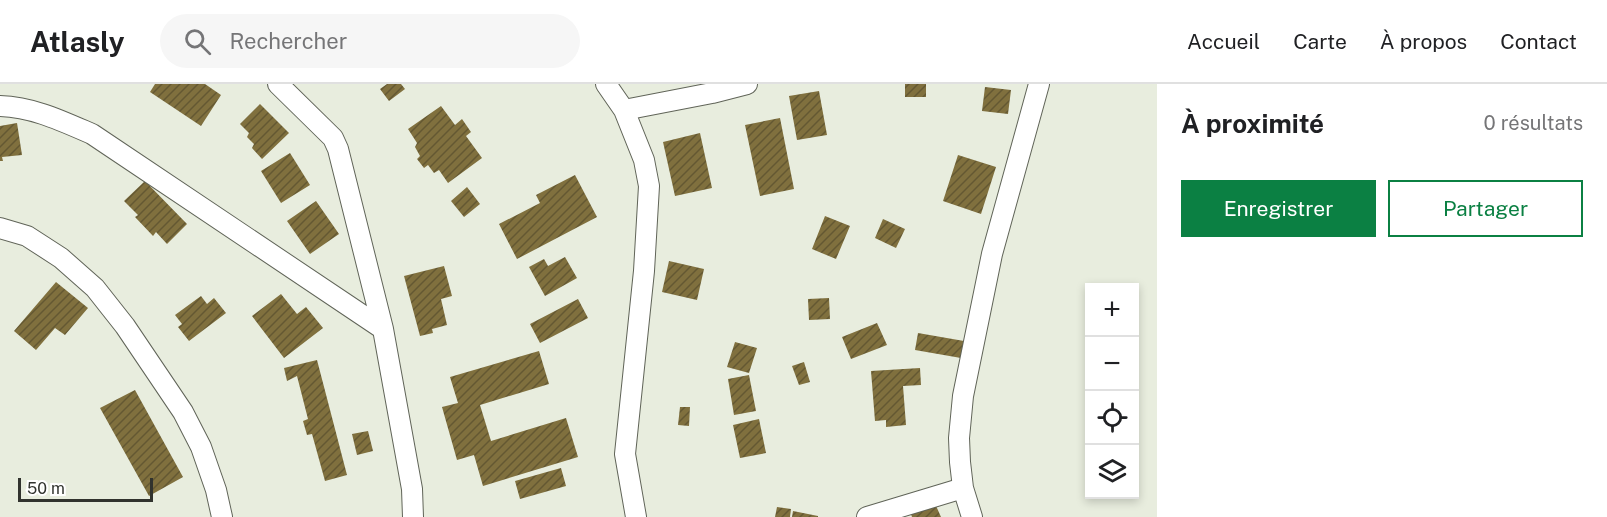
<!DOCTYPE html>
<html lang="fr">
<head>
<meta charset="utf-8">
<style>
	body { margin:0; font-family:"Public Sans",sans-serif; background:#f6f6f6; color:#202124 }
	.controls { position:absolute; right:18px; bottom:18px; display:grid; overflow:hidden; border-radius:0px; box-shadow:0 3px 9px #0003 }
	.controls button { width:54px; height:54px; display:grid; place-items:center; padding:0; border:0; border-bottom:2px solid #e0e0e0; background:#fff; color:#202124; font:30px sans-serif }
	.scale { position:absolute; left:18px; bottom:15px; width:135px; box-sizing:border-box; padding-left:6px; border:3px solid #31332e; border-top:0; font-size:16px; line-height:21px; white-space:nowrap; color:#31332e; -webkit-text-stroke:4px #fff; paint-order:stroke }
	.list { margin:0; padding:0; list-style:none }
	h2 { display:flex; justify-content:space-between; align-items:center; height:78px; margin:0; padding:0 24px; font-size:26px }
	h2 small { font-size:20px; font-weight:400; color:#757577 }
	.actions { display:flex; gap:12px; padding:18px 24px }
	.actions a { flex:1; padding:14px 0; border:2px solid #0b8043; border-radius:0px; text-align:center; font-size:21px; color:#0b8043 }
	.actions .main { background:#0b8043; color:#fff }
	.icon { flex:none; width:33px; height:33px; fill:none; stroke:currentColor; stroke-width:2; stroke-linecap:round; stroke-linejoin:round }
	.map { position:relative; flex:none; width:1157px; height:433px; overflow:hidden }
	header { display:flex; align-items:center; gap:36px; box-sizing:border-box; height:84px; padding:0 30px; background:#fff; border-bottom:2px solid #e0e0e0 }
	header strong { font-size:28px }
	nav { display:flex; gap:33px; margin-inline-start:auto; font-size:21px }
	.search { width:420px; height:54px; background:#f6f6f6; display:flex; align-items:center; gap:15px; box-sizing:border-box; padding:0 21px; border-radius:33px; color:#757577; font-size:22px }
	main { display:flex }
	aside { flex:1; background:#fff }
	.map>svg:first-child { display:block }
</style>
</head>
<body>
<header>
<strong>Atlasly</strong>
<div class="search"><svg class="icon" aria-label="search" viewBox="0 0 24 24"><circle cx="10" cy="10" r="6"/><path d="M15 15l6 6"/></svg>Rechercher</div>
<nav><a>Accueil</a><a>Carte</a><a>À propos</a><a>Contact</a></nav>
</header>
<main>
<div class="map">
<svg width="1157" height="433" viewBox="0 0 1157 433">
	<defs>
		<pattern id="building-hatch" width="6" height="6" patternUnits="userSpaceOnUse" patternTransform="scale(1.5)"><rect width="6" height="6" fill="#80703e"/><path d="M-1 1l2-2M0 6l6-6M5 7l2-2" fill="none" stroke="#645832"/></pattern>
	</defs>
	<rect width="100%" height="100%" fill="#e8edde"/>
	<path fill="url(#building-hatch)" d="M155,0H205L221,11L201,42L150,8Z
		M387,0H401L405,5L389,17L380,5Z
		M905,0H926V13H905Z
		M985,3L1011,6L1008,30L982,27Z
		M819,7L827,51L797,56L789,12Z
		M260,20L289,49L262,75L252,64L254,60L247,53L249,49L240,40Z
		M441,22L455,41L462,35L471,48L466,52L482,74L448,99L439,86L434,89L428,81L424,84L417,75L420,72L415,63L417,59L408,45Z
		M780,34L794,105L760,112L745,41Z
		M17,39L22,71L2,73L3,77H0V42Z
		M700,49L712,104L675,112L663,58Z
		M290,69L310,101L281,119L261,87Z
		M958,71L996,83L981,130L943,117Z
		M575,91L597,133L517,175L499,140L540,119L536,111Z
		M145,97L187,140L167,160L156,148L153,152L135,133L138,131L124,117Z
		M467,103L480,120L464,133L451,117Z
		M316,117L339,150L310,170L287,137Z
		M825,132L850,142L836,175L812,165Z
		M883,135L905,145L896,164L875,154Z
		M565,173L577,194L545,212L529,183L544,175L548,182Z
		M669,177L704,185L697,216L662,208Z
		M444,182L452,212L441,215L447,241L432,245L433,249L420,252L404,192Z
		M56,198L88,224L65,251L55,244L36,266L14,247Z
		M281,210L297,230L306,223L323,244L284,274L252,232Z
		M201,212L207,220L214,214L226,229L189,257L178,243L182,240L175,231Z
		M829,214L830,235L809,236L808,215Z
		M578,215L588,234L540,259L530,240Z
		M877,239L887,261L851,275L842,253Z
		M918,249L964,257L961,274L915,266Z
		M735,258L757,264L749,289L727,283Z
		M539,267L549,300L480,321L491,357L566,334L578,373L483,402L474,371L457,376L442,323L458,319L450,293Z
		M317,276L347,391L325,397L312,350L307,351L303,337L308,335L297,292L287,297L284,284Z
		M804,278L810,298L799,301L792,282Z
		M920,284L921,301L903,302L906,341L886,343V336L875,337L871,287Z
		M749,291L756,327L734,331L728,295Z
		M135,306L183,393L149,412L100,324Z
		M680,323H690L689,342L678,341Z
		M759,335L766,369L740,374L733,341Z
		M368,347L373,367L357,371L352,350Z
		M561,384L566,402L520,415L515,397Z
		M933,415L941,433H912L909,425Z
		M777,423L791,425L790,433H775Z
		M793,427L818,432V433H792Z"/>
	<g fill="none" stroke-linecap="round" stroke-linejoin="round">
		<defs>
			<path id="street" d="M278,0L333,54L338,65L383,245L412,405L413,433
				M606,0L624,26L644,76L649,102L644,187L625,370L636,433
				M0,22C33,23 62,37 92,50L383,245
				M624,26L712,9L747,0
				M0,144L27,152L61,174L95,204L125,242L183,328L201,363L216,406L222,433
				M867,433L963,404
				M972,433L963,404L960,378L959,354L963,312L992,170L1039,0"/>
		</defs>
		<use href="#street" stroke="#606458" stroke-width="22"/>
		<use href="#street" stroke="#fff" stroke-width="20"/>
	</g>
</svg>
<div class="controls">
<button>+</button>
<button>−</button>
<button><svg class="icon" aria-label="locate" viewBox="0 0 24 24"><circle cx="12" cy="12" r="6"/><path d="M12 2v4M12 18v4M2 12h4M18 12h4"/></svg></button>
<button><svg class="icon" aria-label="layers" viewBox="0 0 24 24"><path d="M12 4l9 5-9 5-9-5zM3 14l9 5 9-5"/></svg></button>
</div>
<div class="scale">50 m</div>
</div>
<aside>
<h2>À proximité<small>0 résultats</small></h2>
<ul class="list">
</ul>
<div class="actions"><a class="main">Enregistrer</a><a>Partager</a></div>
</aside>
</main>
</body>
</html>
